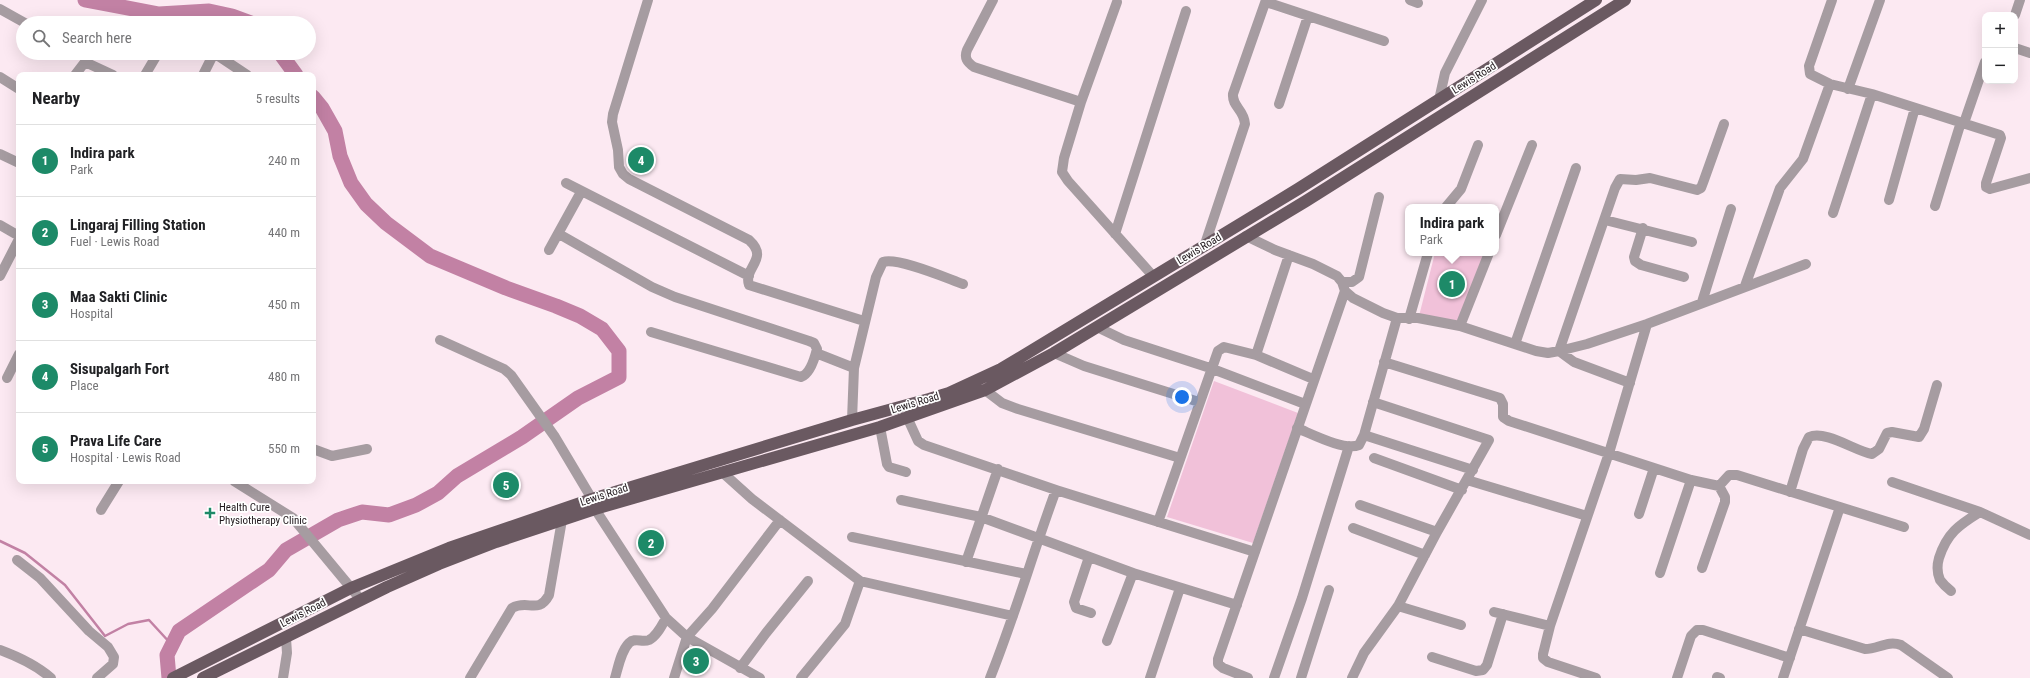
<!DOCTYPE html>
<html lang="en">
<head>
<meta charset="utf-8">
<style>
	body { margin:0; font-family:"Roboto Condensed",sans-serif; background:#f2f2f2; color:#202124 }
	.controls { position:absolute; right:12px; top:12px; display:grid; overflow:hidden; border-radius:8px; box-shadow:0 4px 16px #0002 }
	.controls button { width:36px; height:36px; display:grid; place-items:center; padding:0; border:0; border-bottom:1px solid #e0e0e0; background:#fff; color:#202124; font:20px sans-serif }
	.you { position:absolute; left:1182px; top:397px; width:14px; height:14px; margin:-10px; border:3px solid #fff; border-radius:50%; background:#1a73e8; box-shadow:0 0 0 6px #1a73e833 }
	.badge { display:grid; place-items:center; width:26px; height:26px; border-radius:50%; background:#1d8a68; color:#fff; font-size:13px; font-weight:700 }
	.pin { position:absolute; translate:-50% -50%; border:2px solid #fff; box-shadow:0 1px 4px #0006 }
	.popup { position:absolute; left:1405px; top:204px; width:94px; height:52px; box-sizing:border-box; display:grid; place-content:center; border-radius:8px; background:#fff; filter:drop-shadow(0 1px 3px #0005); font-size:13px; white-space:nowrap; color:#757577 }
	.popup b { font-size:15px; color:#202124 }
	.popup::after { content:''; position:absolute; left:50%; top:100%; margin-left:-8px; border:8px solid transparent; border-top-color:#fff }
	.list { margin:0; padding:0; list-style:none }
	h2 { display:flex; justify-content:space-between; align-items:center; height:52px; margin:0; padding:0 16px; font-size:17px }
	h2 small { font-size:13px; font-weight:400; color:#757577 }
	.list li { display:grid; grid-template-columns:26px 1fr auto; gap:12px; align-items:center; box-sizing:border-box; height:72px; padding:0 16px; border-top:1px solid #e0e0e0 }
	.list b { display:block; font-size:15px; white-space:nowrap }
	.list p { margin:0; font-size:13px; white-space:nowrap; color:#757577 }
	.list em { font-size:13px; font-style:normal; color:#757577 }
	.icon { flex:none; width:22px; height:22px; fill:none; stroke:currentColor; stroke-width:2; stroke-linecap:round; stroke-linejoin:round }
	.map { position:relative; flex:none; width:2030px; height:678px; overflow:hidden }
	.search { position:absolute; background:#fff; box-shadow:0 4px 16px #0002; left:16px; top:16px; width:300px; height:44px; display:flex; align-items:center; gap:10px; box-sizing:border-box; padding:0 14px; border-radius:22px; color:#757577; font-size:15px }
	.panel { position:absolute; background:#fff; box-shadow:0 4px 16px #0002; left:16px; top:72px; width:300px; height:412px; border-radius:8px }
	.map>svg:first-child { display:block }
</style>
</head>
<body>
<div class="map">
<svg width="2030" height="678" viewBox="0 0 2030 678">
	<rect width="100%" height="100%" fill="#fce9f2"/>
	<path fill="#f1c1d9" d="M1435,253H1488L1462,323L1419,316Z
		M1214,381L1298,413L1253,543L1167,517Z"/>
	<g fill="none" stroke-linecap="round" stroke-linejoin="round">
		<path stroke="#c281a4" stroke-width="2.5" d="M0,541L25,553L65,585L105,636L128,624L149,620L172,645"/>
		<path stroke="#c281a4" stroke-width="15" d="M85,0L159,14L209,11L232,16L251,23
			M280,53L296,75
			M169,678L167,655L179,631L269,570L286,550L338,520L362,512L389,515L416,505L438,493L457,476L522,437L578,398L619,377V351L602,329L580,316L556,306L506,288L430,256L386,223L366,204L351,183L340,156L335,131L322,108L313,97"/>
		<path stroke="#a69ca1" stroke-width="10" d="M648,0L613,114L612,122L618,150L619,167L623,174L629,179L749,240C770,259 743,267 749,285L864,321
			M993,0L967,50C964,58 967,62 974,67L1081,102
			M1410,0L1418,3
			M1832,0L1809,66L1810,74L1830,84L1872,94L2000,135L2001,138L1986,183V187L1990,189L2030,178
			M1117,2L1081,102L1064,158L1062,172L1068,181L1153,276
			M1266,2L1384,41
			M0,9L25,23
			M2015,15L2020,0
			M2015,48L2030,53
			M214,53L247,75
			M75,75L85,62L113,75
			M145,75L158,53
			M203,75L214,53
			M0,77L19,89
			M1848,89L1880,0
			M1439,100L1445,73L1482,0
			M1279,104L1308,16
			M1964,123L1985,62
			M0,154L19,163
			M566,183L749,276
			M1889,200L1915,108
			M1935,206L1961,122
			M1446,207L1461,189L1478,145
			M1833,213L1872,94
			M1605,220L1692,242
			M0,225L19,236
			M1643,228L1634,257L1635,261L1641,265L1684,277
			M559,234L652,287L675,297L809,341L814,343L817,349C815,357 810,374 801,377L651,332
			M1115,234L1186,11
			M1496,235L1532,145
			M1246,236L1275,250L1313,264L1337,276L1342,282L1345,291L1353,298L1383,313L1397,318H1418L1460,326L1536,351L1548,353L1559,351L1587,344L1647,324L1806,264
			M1204,247L1245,124C1244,109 1232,107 1233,94L1266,0
			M549,250L581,192
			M0,276L19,239
			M1342,282H1352L1359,277L1379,197
			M1745,286L1780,188L1803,159L1830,84
			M1702,302L1731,209
			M1409,319L1428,253
			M1460,326L1489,253
			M1097,327L1124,340L1210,368L1305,404
			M440,340L504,369L511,375L555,437L592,499
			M1515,344L1576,168
			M816,353L854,368
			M1054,353L1084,366L1199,402
			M1256,355L1289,255
			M1384,362L1500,398L1503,404V417L1509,421L1691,480L1719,486L1729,475H1737L1904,527
			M7,378L19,354
			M1630,383L1574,362L1559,351L1615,188L1620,179L1636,180L1650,178L1697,190L1701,188L1704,180L1724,124
			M985,390L1002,403L1018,409L1180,458
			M907,417L918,441L924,445L1056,490L1255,552
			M852,420L854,368L876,277L883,262C898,257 946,278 963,284
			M880,427L887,464L889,467L906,472
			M1297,428C1312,434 1344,451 1359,445L1364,435L1397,318
			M1364,435L1473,470
			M313,449L332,456L367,449
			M1374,458L1462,490
			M722,472L752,499L860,581L1013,616
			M1467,480L1587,516
			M234,481L293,518L361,600
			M1892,482L1980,512L2030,535
			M1790,492L1803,449L1809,437C1826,430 1855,451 1872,454L1879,449L1887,433L1892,432L1919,437L1924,429L1937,385
			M901,500L981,517L1133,573L1237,605
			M1360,505L1437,532
			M595,509L666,618L687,637L760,678
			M101,510L119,481
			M1639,514L1654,468
			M1158,522L1218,351L1224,347L1256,355L1313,379
			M1353,528L1425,555
			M852,537L1026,574
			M1089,557L1074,602L1076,608L1091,613
			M17,560L40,578L89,631L108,647L114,657L113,664L97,678
			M966,562L998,469
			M1702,568L1725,502V497L1719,486
			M1660,573L1691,480
			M1951,591C1947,588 1943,584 1940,580C1937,573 1937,565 1939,558C1947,533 1959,525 1980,512
			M1398,606L1461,625
			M1494,612L1550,626
			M1799,629L1865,649C1878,649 1888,640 1901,645L1948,678
			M1107,641L1133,573
			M0,650C19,657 36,665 51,678
			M1432,657L1476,671L1483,670L1487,665L1503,614
			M740,668L766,633L808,581
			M1717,677L1720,678
			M283,678L287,653L286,638
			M470,678L512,608C528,599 538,615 549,595L562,520
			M615,678C618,668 621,651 629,643C635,637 642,643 649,640C657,636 662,625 666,618
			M674,678L687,637L712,609L780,520
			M801,678L845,624L860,581
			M990,678C1015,616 1033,552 1056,490
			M1150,678L1180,588
			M1248,678L1223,668L1218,664V659L1345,291
			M1274,678L1302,598L1349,446
			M1301,678L1329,590
			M1352,678L1364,653L1398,606L1437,532L1489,440L1373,402
			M1596,678L1548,662L1543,658V654L1550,626L1609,453L1647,324
			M1677,678L1691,636L1697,630H1703L1790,658
			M1783,678L1840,507"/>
		<path stroke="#6a5961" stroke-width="12" d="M173,678L351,588L449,548L592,499L852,420L929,399L949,393L1001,369L1298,189L1596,0
			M203,678L387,587L439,564L496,542L595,509L880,427L985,390L1054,353L1306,201L1625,0"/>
	</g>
	<path fill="#1d8a68" stroke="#fff" stroke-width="1.5" d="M208 507h4v4h4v4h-4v4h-4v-4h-4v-4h4z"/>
	<g text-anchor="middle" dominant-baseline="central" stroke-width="3.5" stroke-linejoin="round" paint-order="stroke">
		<g font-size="11" fill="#21191d" stroke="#fff">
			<text transform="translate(1474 78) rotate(-32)">Lewis Road</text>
			<text transform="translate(1199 249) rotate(-31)">Lewis Road</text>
			<text transform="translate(915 403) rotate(-17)">Lewis Road</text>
			<text transform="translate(604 495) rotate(-18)">Lewis Road</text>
			<text transform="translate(303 613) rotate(-27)">Lewis Road</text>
		</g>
		<g font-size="11" fill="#21191d" stroke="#fff" text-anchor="start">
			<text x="219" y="507">Health Cure<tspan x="219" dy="13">Physiotherapy Clinic</tspan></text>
		</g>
	</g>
</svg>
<div class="controls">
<button>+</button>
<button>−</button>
</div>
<div class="you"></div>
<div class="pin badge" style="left:1452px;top:284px">1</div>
<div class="popup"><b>Indira park</b>Park</div>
<div class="pin badge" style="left:651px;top:543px">2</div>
<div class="pin badge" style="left:696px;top:661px">3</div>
<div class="pin badge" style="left:641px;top:160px">4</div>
<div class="pin badge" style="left:506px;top:485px">5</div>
<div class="search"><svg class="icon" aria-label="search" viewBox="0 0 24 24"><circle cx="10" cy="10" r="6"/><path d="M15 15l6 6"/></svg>Search here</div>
<section class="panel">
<h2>Nearby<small>5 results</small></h2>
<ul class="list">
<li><span class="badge">1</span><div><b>Indira park</b><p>Park</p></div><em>240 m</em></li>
<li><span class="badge">2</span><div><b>Lingaraj Filling Station</b><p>Fuel · Lewis Road</p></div><em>440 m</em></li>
<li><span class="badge">3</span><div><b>Maa Sakti Clinic</b><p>Hospital</p></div><em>450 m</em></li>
<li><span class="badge">4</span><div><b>Sisupalgarh Fort</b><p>Place</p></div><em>480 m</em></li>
<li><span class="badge">5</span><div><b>Prava Life Care</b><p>Hospital · Lewis Road</p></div><em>550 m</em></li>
</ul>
</section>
</div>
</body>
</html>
